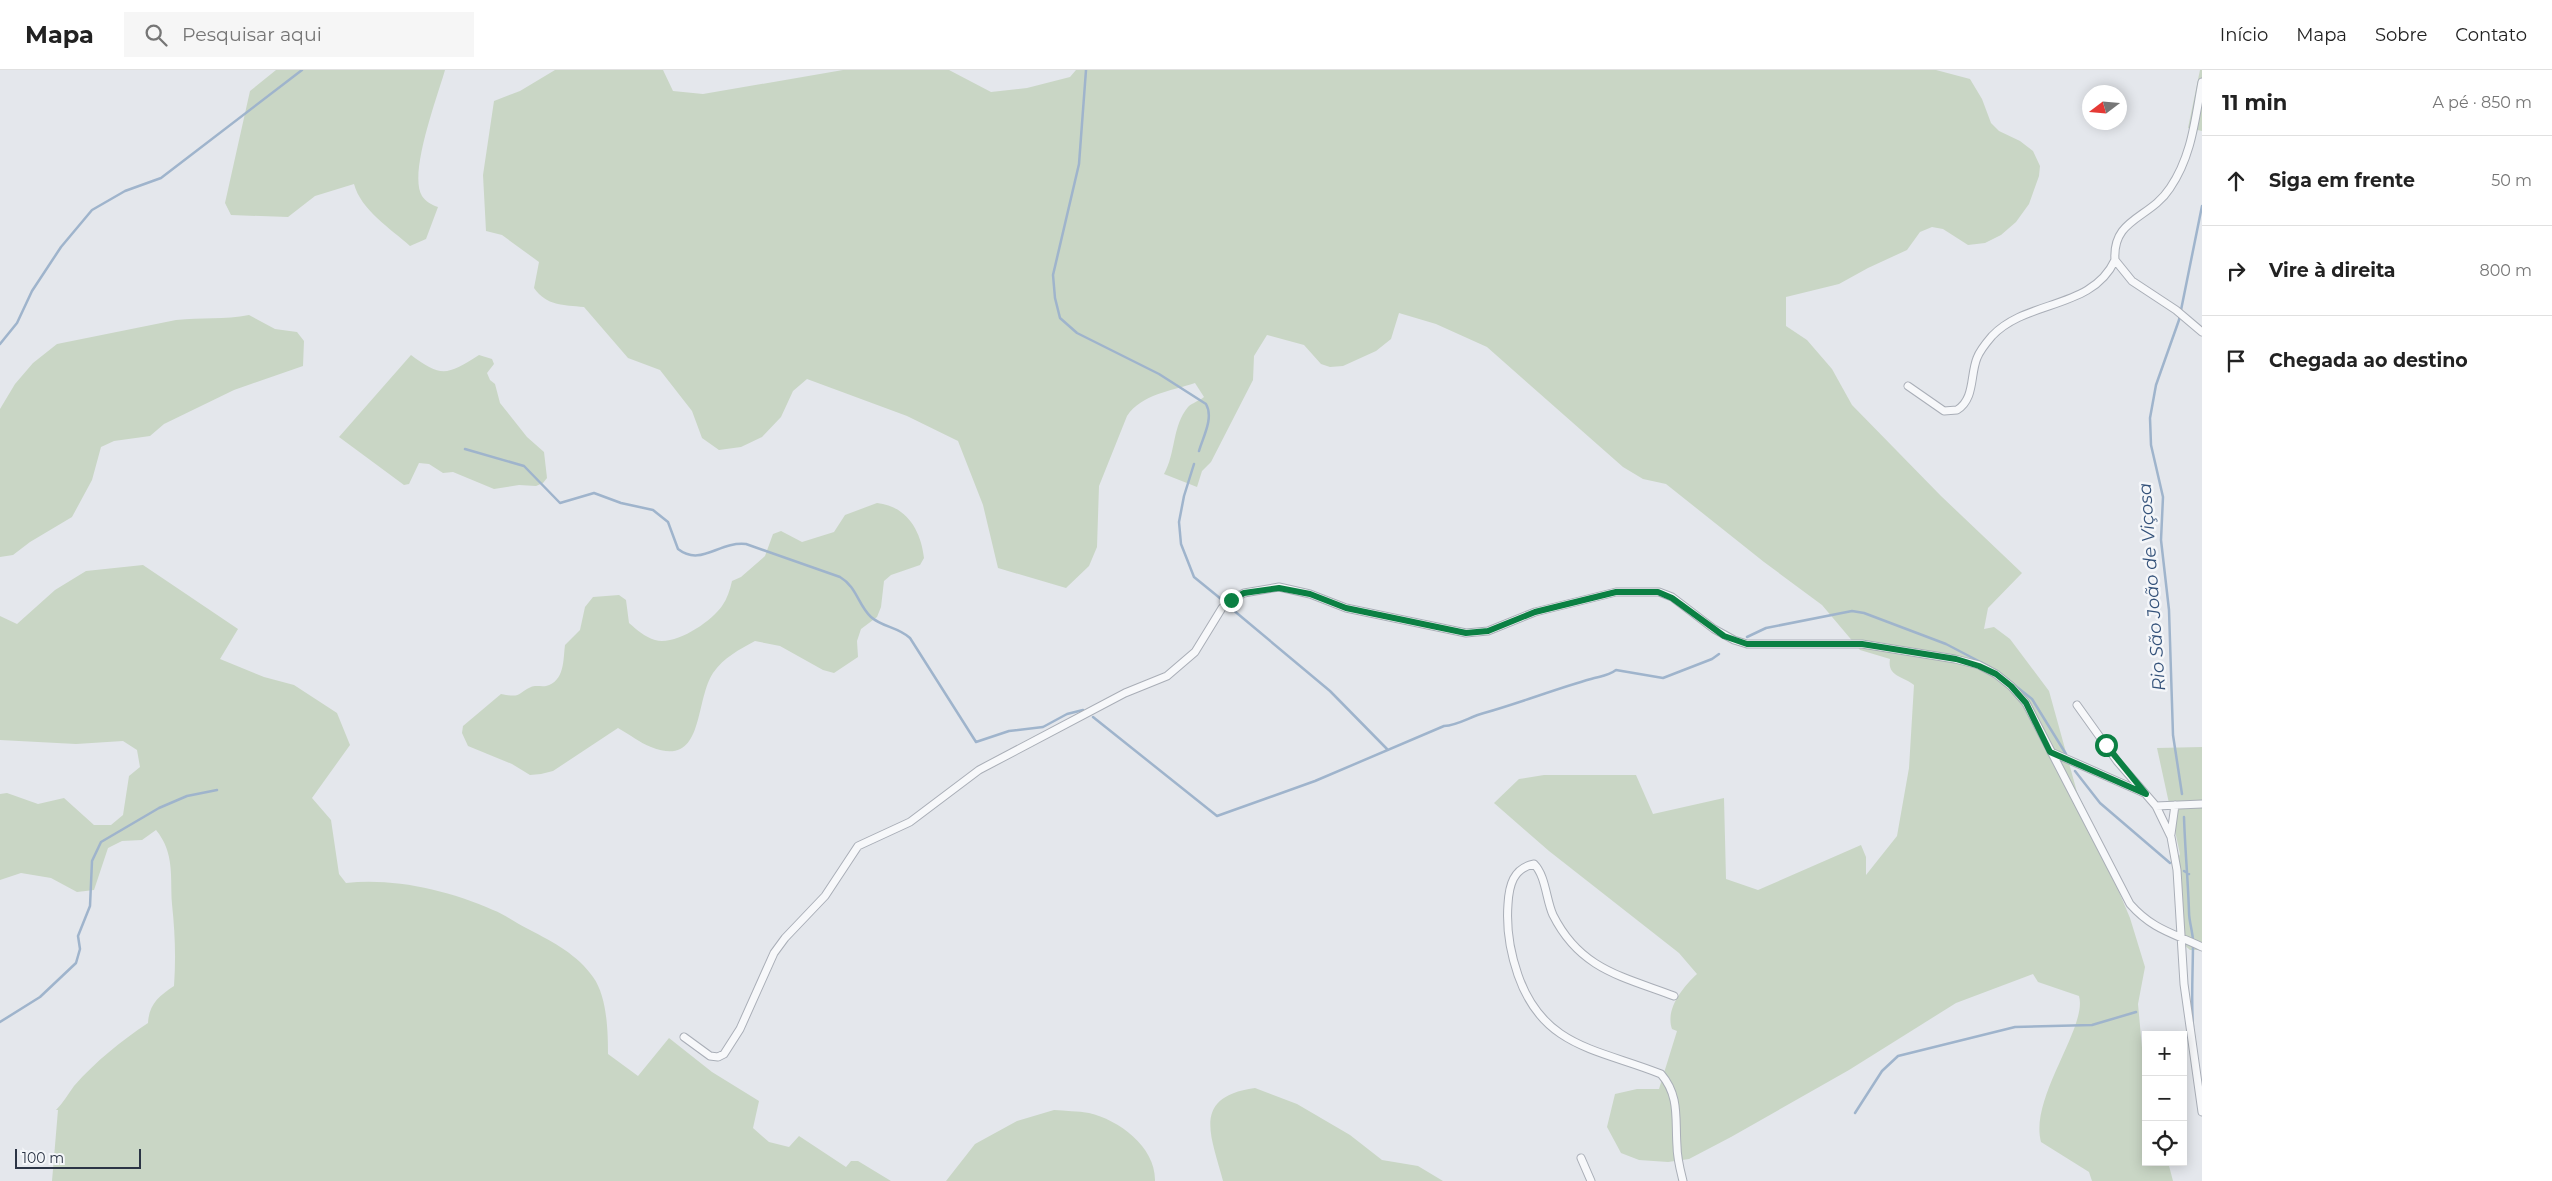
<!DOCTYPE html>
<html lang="pt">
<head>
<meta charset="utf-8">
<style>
	body { margin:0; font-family:Montserrat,sans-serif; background:#f6f6f6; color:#222 }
	.controls { position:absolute; right:15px; bottom:15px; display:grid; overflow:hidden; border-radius:0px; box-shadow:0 2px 12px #0003 }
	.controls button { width:45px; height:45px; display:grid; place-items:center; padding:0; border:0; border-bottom:1px solid #e0e0e0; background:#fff; color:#222; font:25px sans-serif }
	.compass { position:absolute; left:2082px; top:15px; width:45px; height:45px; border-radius:50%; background:#fff; box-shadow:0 2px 12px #0003; rotate:254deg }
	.scale { position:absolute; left:15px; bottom:12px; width:126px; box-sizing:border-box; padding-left:5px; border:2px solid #2b3445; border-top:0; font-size:14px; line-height:18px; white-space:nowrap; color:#2b3445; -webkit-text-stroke:4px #f4f6f9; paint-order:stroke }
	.stop { position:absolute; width:15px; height:15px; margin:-11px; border:4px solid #0b8043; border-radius:50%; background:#fff }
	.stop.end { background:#0b8043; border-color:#fff; box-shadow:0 1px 5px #0008 }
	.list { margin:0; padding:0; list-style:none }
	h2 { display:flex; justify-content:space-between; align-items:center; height:65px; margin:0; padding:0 20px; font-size:21px }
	h2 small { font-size:16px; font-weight:400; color:#767676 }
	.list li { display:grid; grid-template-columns:32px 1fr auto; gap:15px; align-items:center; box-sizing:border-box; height:90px; padding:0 20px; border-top:1px solid #e0e0e0 }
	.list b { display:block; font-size:19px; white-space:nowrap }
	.list em { font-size:16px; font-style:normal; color:#767676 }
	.icon { flex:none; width:28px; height:28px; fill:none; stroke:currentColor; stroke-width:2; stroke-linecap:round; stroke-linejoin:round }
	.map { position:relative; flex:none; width:2202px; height:1111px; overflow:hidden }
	header { display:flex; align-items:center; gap:30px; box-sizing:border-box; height:70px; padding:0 25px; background:#fff; border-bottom:1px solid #e0e0e0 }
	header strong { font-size:24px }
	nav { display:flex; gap:28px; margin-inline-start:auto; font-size:18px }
	.search { width:350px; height:45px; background:#f6f6f6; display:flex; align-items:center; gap:12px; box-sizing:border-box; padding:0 18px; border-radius:0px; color:#767676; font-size:19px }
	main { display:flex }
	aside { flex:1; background:#fff }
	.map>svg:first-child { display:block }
</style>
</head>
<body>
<header>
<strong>Mapa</strong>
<div class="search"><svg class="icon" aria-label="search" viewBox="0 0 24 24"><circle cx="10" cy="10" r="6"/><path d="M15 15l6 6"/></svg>Pesquisar aqui</div>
<nav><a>Início</a><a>Mapa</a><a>Sobre</a><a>Contato</a></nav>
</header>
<main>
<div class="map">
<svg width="2202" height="1111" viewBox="0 0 2202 1111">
	<rect width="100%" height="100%" fill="#e4e7ec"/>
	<path fill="#c9d6c5" d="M276,0H445C438,25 408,104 422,126C425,131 432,135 438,137L426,169L410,176C390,158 361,140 354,114L315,126L288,147L231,145L225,133L250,21Z
		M555,0H663L673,21L703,24L843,0H949L991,22L1027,18L1070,7L1076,0H1936L1970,9L1982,29L1991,53L1999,61L2020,71L2033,81L2040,96L2039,106L2029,134L2016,152L2001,165L1985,173L1968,175L1943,159L1932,157L1920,162L1907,180L1868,198L1839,214L1786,227V256L1807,270L1832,299L1852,335L1941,426L2022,503L1988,538L1984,559L1994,557L2010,569L2049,621L2077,722L2130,848L2145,897L2138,934L2146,1021V1092H2168L2173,1111H2092L2089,1102L2041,1072C2029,1028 2088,957 2079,926L2038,912L2033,904L1956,933L1849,1000L1731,1067L1689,1089L1668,1092L1639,1090L1621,1083L1607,1057L1615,1024L1637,1019H1659L1677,961L1672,959C1665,939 1683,917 1697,904L1679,883L1549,781L1494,733L1519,709L1544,705H1636L1653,744L1724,728L1726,809L1758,820L1861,775L1866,787V805L1897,766L1909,698L1914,615C1903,606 1887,607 1890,589L1860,580L1822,535L1764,492L1666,414L1643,409L1623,397L1487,277L1436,254L1399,243L1391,269L1376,281L1343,296L1330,297L1321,294L1304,275L1267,265L1254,286L1253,310L1211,392L1202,401L1197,417L1164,404C1176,383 1172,356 1188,337C1192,333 1199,331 1204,327L1195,313C1171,321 1142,324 1127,346L1099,416L1097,477L1089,496L1066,518L998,498L983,435L958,371L907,346L807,309L793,321L781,347L762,367L741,377L719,380L702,368L692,341L660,300L628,288L584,237C563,235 547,236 534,218L539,192L502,165L486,161L483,105L494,31L520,21Z
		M2200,0H2202V61L2188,58Z
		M249,245L275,259L297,262L304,271L303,296L234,320L164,354L150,366L114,371L101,377L92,410L72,447L30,472L13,485L0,487V339L15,314L33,293L57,274L176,250C201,247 225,250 249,245Z
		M411,285C442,308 447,305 479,285L492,289L494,294L487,303L490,310L495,314L500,333L527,367L544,382L547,408L543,413L536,416L519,415L494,419L453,402L443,403L429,394L419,393L409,414L404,415L339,367Z
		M877,433C907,436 921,461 924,488L920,495L891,505L884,511L881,537L877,547L861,559L857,571L858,587L834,603L823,600L780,576L755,571C739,580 724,587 713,603C694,632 705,699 651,677C640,673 629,664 618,658L553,701L541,704L530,705L512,694L468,676L462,663L463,656L501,624C522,628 516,624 531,617C535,615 542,617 546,616C565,611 563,590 565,575L580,560L585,537L593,527L619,525L626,530L629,553C637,560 645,567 655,570C675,576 711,552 722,536C727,529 730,520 732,511L741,507L765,486L773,464L781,461L802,472L834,462L845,445Z
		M143,495L238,559L220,589L264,607L294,615L337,643L350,675L312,728L331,750L339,804L346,813C395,808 447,820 493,840C506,845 517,854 530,860C553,872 578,885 593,907C607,926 608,961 608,984L638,1006L669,968L712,1002L759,1031L753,1058L769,1072L789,1077L799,1066L846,1097L851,1091H858L891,1111H52L58,1040H56C63,1033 68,1024 74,1016C96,991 121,971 148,953C149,934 159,926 174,916C176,888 175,862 172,834C170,807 175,783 156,760L142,770L122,771L108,778L94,820L77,822L51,808L21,803L0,810V724L7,723L38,734L64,728L94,755H111L123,745L129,706L140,697L137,680L123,671L76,674L0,670V546L17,554L55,520L86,501Z
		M2202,677V880H2190L2182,873L2174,796L2180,784L2157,678Z
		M1255,1018L1297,1034L1350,1065L1382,1090L1418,1096L1443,1111H1223C1211,1065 1191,1027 1255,1018Z
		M1054,1040C1065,1041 1078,1041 1089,1043C1119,1050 1156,1077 1155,1111H946L975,1074L1017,1051Z"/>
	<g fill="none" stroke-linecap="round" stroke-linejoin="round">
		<path stroke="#9fb4cc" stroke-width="2.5" d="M1086,0L1079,94L1053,205L1055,228L1060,248L1077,263L1159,304L1206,334C1214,348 1203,367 1199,381
			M0,274L17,253L32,221L61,177L92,140L125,121L161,108L302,0
			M465,379L524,396L560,433L594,423L621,433L653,440L668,452L678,479C701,497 719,471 746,474L840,507C857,517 858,535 871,547C882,557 898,557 910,568L976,672L1009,661L1043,657L1067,644L1083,640
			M1194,394L1184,426L1179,452L1181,474L1194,507L1221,529
			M1232,539L1330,621L1387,679
			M1747,567L1766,558L1852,541L1864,543L1946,574L1990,597
			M2003,606L2032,629L2066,684
			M1093,647L1217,746L1315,711L1444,656C1459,655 1469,647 1484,643C1520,633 1555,619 1591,609C1601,606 1608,606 1616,600L1663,608L1712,589L1719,584
			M2075,701L2100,733L2170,793
			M2182,724L2173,665L2169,540L2161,470L2163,427L2151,375L2150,348L2156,315L2179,250L2202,136
			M2184,747C2185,779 2188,810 2189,842C2189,852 2193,862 2193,872C2193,901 2191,927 2193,957
			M2184,801L2189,804
			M0,952L40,927L76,893L80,879L78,866L90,836L92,791L101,772L159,738L187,726L217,720
			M1855,1043L1882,1001L1898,986L2015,957L2092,955L2136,942"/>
		<defs>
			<path id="minor" d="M2115,190C2112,148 2150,149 2170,118C2192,86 2195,49 2202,12
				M1908,316L1944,341L1957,340C1975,329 1970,305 1977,288C1980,280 1986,273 1992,266C2027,229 2092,240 2115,190L2132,211L2176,240L2202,262
				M2077,635L2117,691L2156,736L2171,767L2177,800L2184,914L2202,1042
				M2051,682L2144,723
				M2156,736L2202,734
				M2171,764L2175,735
				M1674,926C1621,906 1580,899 1553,845C1546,830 1546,806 1534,794C1513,798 1509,816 1508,834C1506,860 1510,882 1518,905C1543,978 1599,979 1661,1004C1680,1026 1675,1049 1677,1076C1677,1088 1680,1099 1683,1111
				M684,967L710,986L718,987L724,984L740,959L774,883L785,868L825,826L858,776L910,752L979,700L1125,623L1167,606L1195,582L1222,538L1231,530L1244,523L1279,517L1310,524L1346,538L1466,563L1488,561L1535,542L1616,522H1659L1672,527L1714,559L1734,570L1747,574H1862L1955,589L1979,595L1996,604L2011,616L2026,633L2130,834C2153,860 2173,863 2202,877
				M1581,1088L1591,1111"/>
		</defs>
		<use href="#minor" stroke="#a9aeb7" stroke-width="9"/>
		<use href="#minor" stroke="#f7f8fa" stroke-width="7"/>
	</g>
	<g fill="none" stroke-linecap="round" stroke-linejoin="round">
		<path stroke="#0b8043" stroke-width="6" d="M1231,530L1244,523L1279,518L1310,524L1346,538L1466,563L1488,561L1535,542L1616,522H1658L1672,528L1724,566L1747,574H1862L1956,589L1979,596L1996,604L2011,616L2026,633L2050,682L2146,724L2106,675"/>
	</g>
	<g text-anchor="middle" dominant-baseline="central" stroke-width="5" stroke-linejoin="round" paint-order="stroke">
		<g font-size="18" font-style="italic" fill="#34527a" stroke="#f4f6f9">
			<text transform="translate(2152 517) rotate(-94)">Rio São João de Viçosa</text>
		</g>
	</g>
</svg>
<div class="controls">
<button>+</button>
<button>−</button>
<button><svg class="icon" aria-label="locate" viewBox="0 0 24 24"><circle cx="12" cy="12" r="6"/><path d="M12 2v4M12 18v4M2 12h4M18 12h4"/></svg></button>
</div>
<svg class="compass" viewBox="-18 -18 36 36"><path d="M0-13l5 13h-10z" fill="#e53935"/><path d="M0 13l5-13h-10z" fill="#767676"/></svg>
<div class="scale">100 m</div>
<div class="stop" style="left:2106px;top:675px"></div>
<div class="stop end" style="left:1231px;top:530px"></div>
</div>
<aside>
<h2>11 min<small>A pé · 850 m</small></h2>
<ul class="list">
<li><svg class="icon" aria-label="ahead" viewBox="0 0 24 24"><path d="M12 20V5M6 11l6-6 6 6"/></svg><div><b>Siga em frente</b></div><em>50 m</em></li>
<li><svg class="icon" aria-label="right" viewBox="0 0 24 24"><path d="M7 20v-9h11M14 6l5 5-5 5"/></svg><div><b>Vire à direita</b></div><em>800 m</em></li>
<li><svg class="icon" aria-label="arrive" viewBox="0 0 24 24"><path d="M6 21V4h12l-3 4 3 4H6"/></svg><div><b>Chegada ao destino</b></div></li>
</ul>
</aside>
</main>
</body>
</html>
